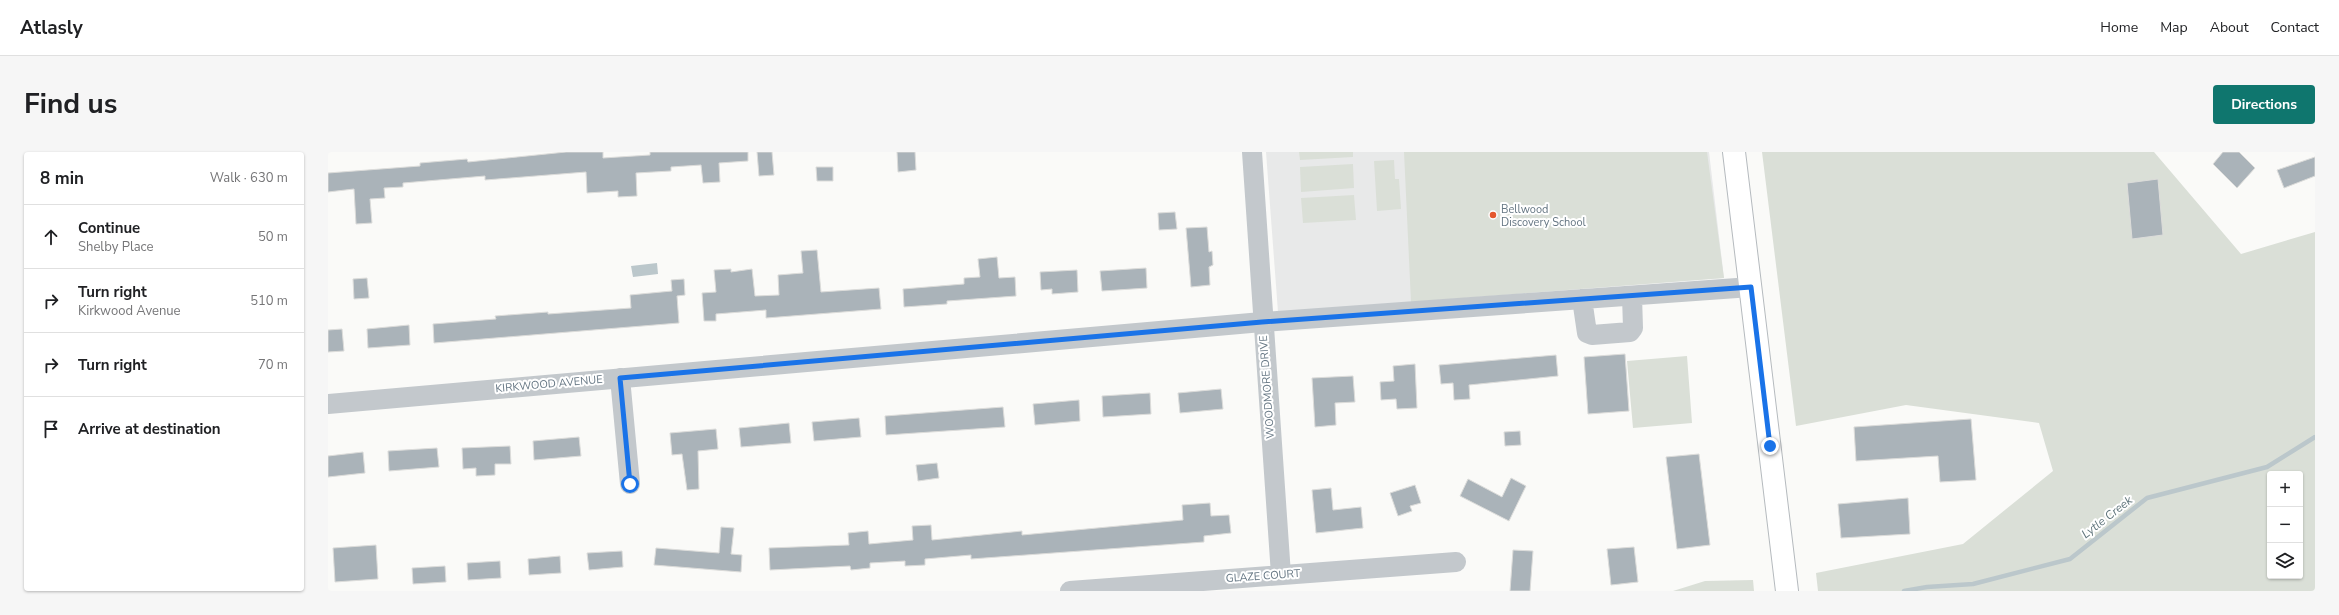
<!DOCTYPE html>
<html lang="en">
<head>
<meta charset="utf-8">
<style>
	body { margin:0; font-family:"Nunito Sans",sans-serif; background:#f6f6f6; color:#202124 }
	.controls { position:absolute; right:12px; bottom:12px; display:grid; overflow:hidden; border-radius:4px; box-shadow:0 1px 3px #0004 }
	.controls button { width:36px; height:36px; display:grid; place-items:center; padding:0; border:0; border-bottom:1px solid #e0e0e0; background:#fff; color:#202124; font:20px sans-serif }
	.stop { position:absolute; width:12px; height:12px; margin:-9px; border:3px solid #1a73e8; border-radius:50%; background:#fff }
	.stop.end { background:#1a73e8; border-color:#fff; box-shadow:0 1px 4px #0008 }
	.list { margin:0; padding:0; list-style:none }
	h2 { display:flex; justify-content:space-between; align-items:center; height:52px; margin:0; padding:0 16px; font-size:17px }
	h2 small { font-size:13px; font-weight:400; color:#757577 }
	.list li { display:grid; grid-template-columns:26px 1fr auto; gap:12px; align-items:center; box-sizing:border-box; height:64px; padding:0 16px; border-top:1px solid #e0e0e0 }
	.list b { display:block; font-size:15px; white-space:nowrap }
	.list p { margin:0; font-size:13px; white-space:nowrap; color:#757577 }
	.list em { font-size:13px; font-style:normal; color:#757577 }
	.icon { flex:none; width:22px; height:22px; fill:none; stroke:currentColor; stroke-width:2; stroke-linecap:round; stroke-linejoin:round }
	.map { position:relative; flex:none; width:1987px; height:439px; overflow:hidden; border-radius:4px }
	header { display:flex; align-items:center; gap:24px; box-sizing:border-box; height:56px; padding:0 20px; background:#fff; border-bottom:1px solid #e0e0e0 }
	header strong { font-size:19px }
	nav { display:flex; gap:22px; margin-inline-start:auto; font-size:14px }
	.intro { display:flex; align-items:center; justify-content:space-between; box-sizing:border-box; height:96px; padding:0 24px }
	h1 { margin:0; font-size:28px }
	.button { padding:10px 18px; border-radius:4px; background:#0f766e; color:#fff; font-size:14px; font-weight:700 }
	main { display:flex; gap:24px; padding:0 24px }
	aside { flex:1; background:#fff; border-radius:4px; box-shadow:0 1px 3px #0004 }
	.map>svg:first-child { display:block }
</style>
</head>
<body>
<header>
<strong>Atlasly</strong>
<nav><a>Home</a><a>Map</a><a>About</a><a>Contact</a></nav>
</header>
<div class="intro"><h1>Find us</h1><a class="button">Directions</a></div>
<main>
<aside>
<h2>8 min<small>Walk · 630 m</small></h2>
<ul class="list">
<li><svg class="icon" aria-label="ahead" viewBox="0 0 24 24"><path d="M12 20V5M6 11l6-6 6 6"/></svg><div><b>Continue</b><p>Shelby Place</p></div><em>50 m</em></li>
<li><svg class="icon" aria-label="right" viewBox="0 0 24 24"><path d="M7 20v-9h11M14 6l5 5-5 5"/></svg><div><b>Turn right</b><p>Kirkwood Avenue</p></div><em>510 m</em></li>
<li><svg class="icon" aria-label="right" viewBox="0 0 24 24"><path d="M7 20v-9h11M14 6l5 5-5 5"/></svg><div><b>Turn right</b></div><em>70 m</em></li>
<li><svg class="icon" aria-label="arrive" viewBox="0 0 24 24"><path d="M6 21V4h12l-3 4 3 4H6"/></svg><div><b>Arrive at destination</b></div></li>
</ul>
</aside>
<div class="map">
<svg width="1987" height="439" viewBox="0 0 1987 439">
	<rect width="100%" height="100%" fill="#fafaf8"/>
	<path fill="#e8e9e9" d="M938,0H1381L1396,126L950,160Z"/>
	<path fill="#dadfd7" fill-rule="evenodd" d="M971,0H1025V5L972,8Z
		M1076,0H1379L1396,126L1083,150Z
		M1434,0H1826L1913,102L1987,80V439H1490L1488,421L1635,392L1725,319L1711,271L1578,253L1468,274ZM1942,322H1972V424H1942Z
		M1066,8L1067,27H1071L1073,57L1049,59L1046,9Z
		M1025,12L1026,36L973,40L972,15Z
		M1026,43L1028,68L975,71L973,46Z
		M1359,204L1364,271L1305,276L1299,209Z
		M1425,428L1426,439H1345L1377,429Z"/>
	<path fill="#bbc7cb" d="M329,111L330,122L305,125L303,114Z"/>
	<g fill="none" stroke-linecap="round" stroke-linejoin="round">
		<path stroke="#bbc7cb" stroke-width="4.5" d="M1576,439L1599,435L1645,432L1742,407L1819,346L1939,315L1987,285"/>
	</g>
	<path fill="#aab3b9" stroke="#dcdcda" d="M238,0H275V6L322,3V0H420V9L391,11L392,30L375,31L373,13L343,15V19L308,21L309,44L290,45V39L259,41L258,20L157,28V24L75,31V35L56,36L57,46L42,47L44,71L28,72L26,37L0,40V21L92,14V11L139,7L140,10Z
		M429,0H444L446,23L431,24Z
		M569,0H587L588,18L570,20Z
		M1895,0H1911L1927,16L1909,36L1885,12Z
		M1987,5V24L1956,36L1949,18Z
		M488,15H505V29H489Z
		M1830,27L1835,83L1804,87L1799,31Z
		M847,60L849,77L831,78L830,61Z
		M879,75L881,100L884,99L885,113L881,115L882,133L863,135L858,76Z
		M489,98L493,140L551,136L553,157L438,166V158L388,162V169H376L374,141L388,140L386,118L403,117V120L424,117L427,144L451,143L450,123L475,121L473,99Z
		M669,105L671,126L687,125L688,144L619,149V152L576,155L575,137L636,132V126L652,125L650,107Z
		M818,116L819,136L774,139L772,119Z
		M749,118L750,140L724,142V137L713,138L712,120Z
		M39,126L41,146L26,147L25,127Z
		M356,127L357,143L349,144L351,171L106,191L105,172L168,167L167,164L220,160V162L303,156L302,143L344,139L343,128Z
		M81,173L82,193L40,196L39,177Z
		M14,177L16,199L0,200V178Z
		M1297,202L1301,259L1260,262L1256,205Z
		M1228,203L1230,224L1141,233L1142,247L1126,248L1125,231L1113,232L1111,213Z
		M1087,212L1089,256L1069,257L1068,247L1053,248L1052,230L1066,229L1065,214Z
		M1025,224L1027,250L1007,251L1008,273L987,275L984,226Z
		M893,237L895,257L852,261L850,241Z
		M822,241L823,262L775,265L774,244Z
		M751,248L752,269L707,273L705,252Z
		M675,255L677,275L558,283L557,264Z
		M531,266L533,285L486,289L484,270Z
		M1643,267L1648,328L1612,330L1610,304L1528,309L1526,275Z
		M461,271L463,291L413,295L411,276Z
		M388,277L390,297L370,299L371,337L359,338L354,302L344,303L342,281Z
		M1192,279L1193,293L1177,294L1176,280Z
		M251,285L253,304L206,308L205,289Z
		M182,294L183,312H167V323L148,324V316L135,317L134,296Z
		M109,296L111,315L61,319L60,299Z
		M35,300L37,321L0,325V304Z
		M1371,302L1382,393L1349,397L1338,305Z
		M609,311L611,326L590,329L588,313Z
		M1183,326L1198,334L1181,369L1132,344L1140,327L1174,345Z
		M1087,333L1093,351L1082,354L1084,359L1070,364L1062,341Z
		M1003,336L1005,358L1033,355L1035,376L988,381L984,338Z
		M1580,346L1582,382L1513,386L1510,352Z
		M882,351L883,364L901,363L903,381L876,384V390L643,407V403L597,407V413L577,414V409L542,411V416L523,418L522,414L442,418L441,396L521,393L520,381L540,379L541,392L585,388L584,374L603,373L604,388L694,379V383L855,368L854,353Z
		M393,375L406,376L403,402L414,403L413,420L326,413L328,396L391,401Z
		M48,393L50,427L7,430L5,396Z
		M1306,395L1310,430L1283,433L1279,397Z
		M1185,398L1205,399L1202,439H1182Z
		M294,399L295,415L261,418L259,401Z
		M232,404L233,421L201,423L200,407Z
		M172,409L173,426L140,428L139,411Z
		M117,414L118,430L85,432L84,416Z"/>
	<g fill="none" stroke-linecap="round" stroke-linejoin="round">
		<defs>
			<path id="major" d="M1406,0L1459,439"/>
		</defs>
		<use href="#major" stroke="#b5babe" stroke-width="24"/>
		<path stroke="#c3c8cc" stroke-width="20" d="M924,0L953,423
			M1254,147L1259,181L1264,183L1302,180L1305,176L1304,144
			M292,226L302,332
			M0,252L934,170L1423,135
			M742,439L1128,410"/>
		<use href="#major" stroke="#fff" stroke-width="22"/>
	</g>
	<g fill="none" stroke-linecap="round" stroke-linejoin="round">
		<path stroke="#1a73e8" stroke-width="5" d="M302,332L292,226L934,170L1423,135L1442,294"/>
	</g>
	<circle fill="#e4572e" stroke="#fff" stroke-width="1.5" cx="1165" cy="63" r="4"/>
	<g text-anchor="middle" dominant-baseline="central" stroke-width="4" stroke-linejoin="round" paint-order="stroke">
		<g font-size="11" fill="#657683" stroke="#fff" text-anchor="start">
			<text x="1173" y="57">Bellwood<tspan x="1173" dy="13">Discovery School</tspan></text>
		</g>
		<g font-size="11" fill="#657683" stroke="#fff">
			<text transform="translate(221 232) rotate(-5)">KIRKWOOD AVENUE</text>
			<text transform="translate(939 235) rotate(-94)">WOODMORE DRIVE</text>
			<text transform="translate(935 424) rotate(-4)">GLAZE COURT</text>
		</g>
		<g font-size="12" font-style="italic" fill="#60757c" stroke="#fff">
			<text transform="translate(1779 365) rotate(-38)">Lytle Creek</text>
		</g>
	</g>
</svg>
<div class="controls">
<button>+</button>
<button>−</button>
<button><svg class="icon" aria-label="layers" viewBox="0 0 24 24"><path d="M12 4l9 5-9 5-9-5zM3 14l9 5 9-5"/></svg></button>
</div>
<div class="stop" style="left:302px;top:332px"></div>
<div class="stop end" style="left:1442px;top:294px"></div>
</div>
</main>
</body>
</html>
